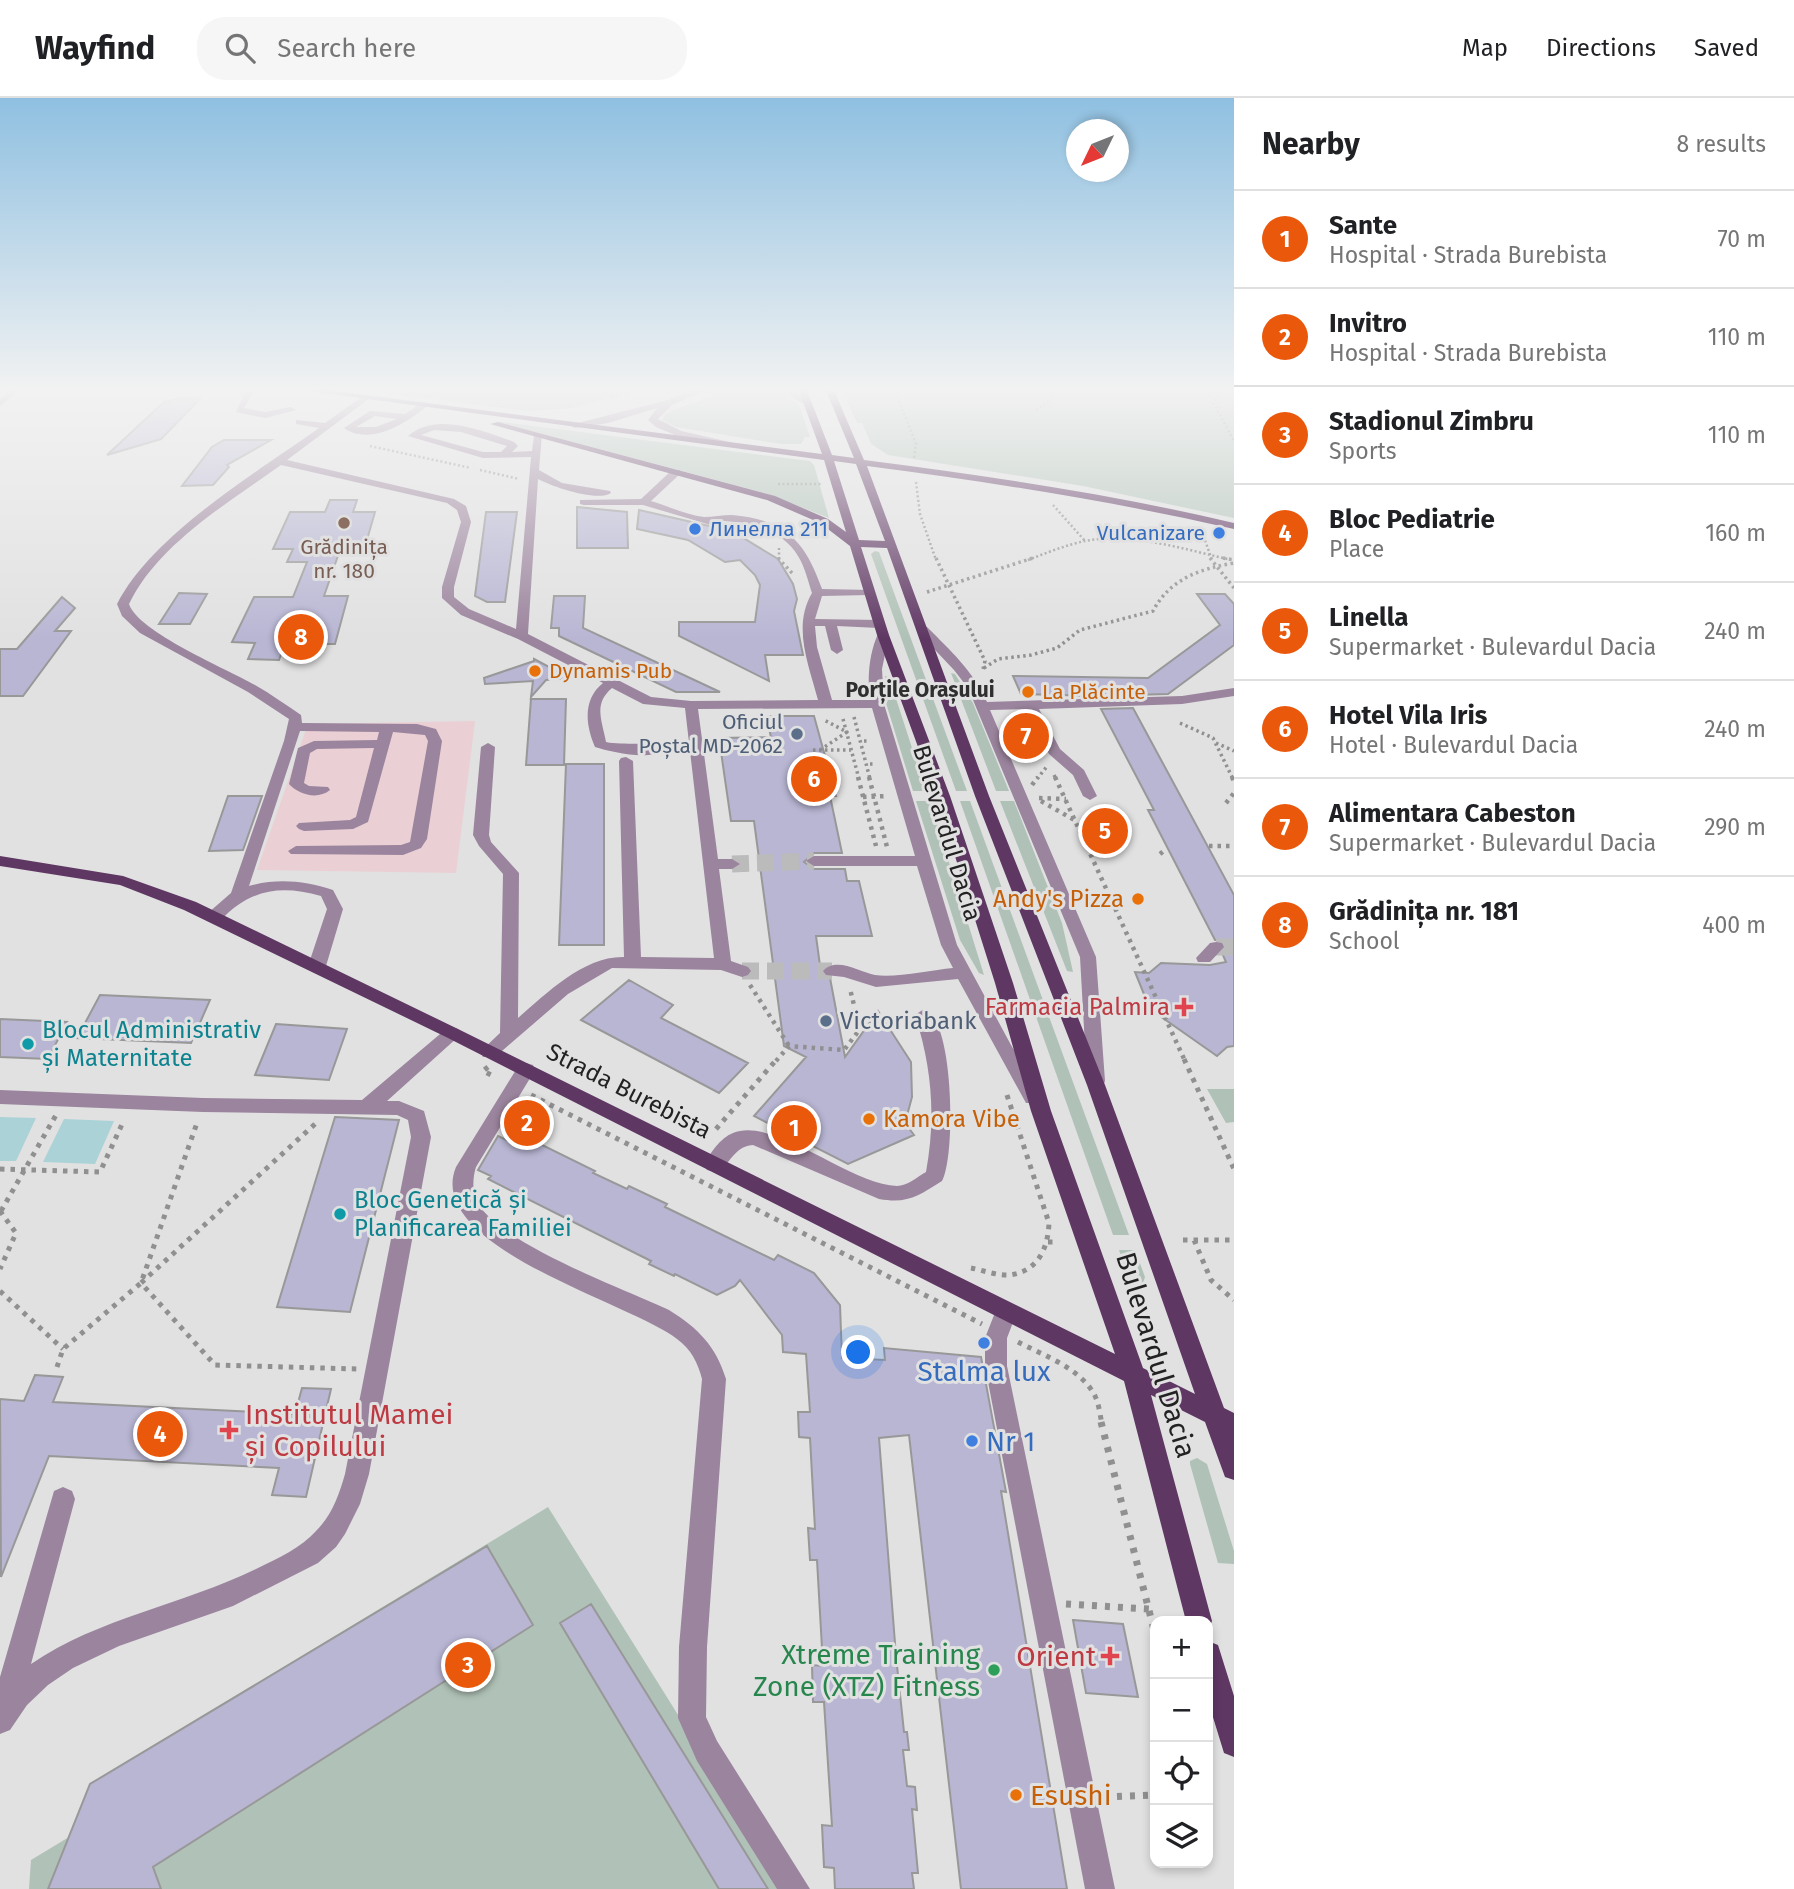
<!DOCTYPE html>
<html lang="en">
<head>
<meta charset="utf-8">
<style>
	body { margin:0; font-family:"Fira Sans",sans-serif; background:#f6f6f6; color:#202124 }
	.controls { position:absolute; right:21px; bottom:21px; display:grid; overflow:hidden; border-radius:14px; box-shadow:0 4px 10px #0003 }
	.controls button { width:63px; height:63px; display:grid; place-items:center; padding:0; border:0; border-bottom:2px solid #e0e0e0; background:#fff; color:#202124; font:35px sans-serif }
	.compass { position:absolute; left:1066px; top:21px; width:63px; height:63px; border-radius:50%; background:#fff; box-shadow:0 4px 10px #0003; rotate:227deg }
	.you { position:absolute; left:859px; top:1255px; width:24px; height:24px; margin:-18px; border:5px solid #fff; border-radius:50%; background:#1a73e8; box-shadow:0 0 0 10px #1a73e833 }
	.badge { display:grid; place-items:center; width:46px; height:46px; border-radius:50%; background:#ea580c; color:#fff; font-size:23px; font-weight:700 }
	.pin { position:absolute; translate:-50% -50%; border:4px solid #fff; box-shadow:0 2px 7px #0006 }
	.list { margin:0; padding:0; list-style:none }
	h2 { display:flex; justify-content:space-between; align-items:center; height:91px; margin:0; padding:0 28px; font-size:30px }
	h2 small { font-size:23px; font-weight:400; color:#757577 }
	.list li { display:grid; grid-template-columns:46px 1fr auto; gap:21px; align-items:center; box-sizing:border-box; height:98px; padding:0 28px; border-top:2px solid #e0e0e0 }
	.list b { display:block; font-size:26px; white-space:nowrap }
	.list p { margin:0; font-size:23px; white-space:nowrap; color:#757577 }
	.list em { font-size:23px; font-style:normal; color:#757577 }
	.icon { flex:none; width:38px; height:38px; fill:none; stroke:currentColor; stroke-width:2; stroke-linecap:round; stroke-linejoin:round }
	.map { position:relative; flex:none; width:1234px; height:1791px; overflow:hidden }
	header { display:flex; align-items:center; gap:42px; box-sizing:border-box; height:98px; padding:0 35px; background:#fff; border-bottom:2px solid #e0e0e0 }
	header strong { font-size:33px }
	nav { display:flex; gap:38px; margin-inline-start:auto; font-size:24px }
	.search { width:490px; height:63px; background:#f6f6f6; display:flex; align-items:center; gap:18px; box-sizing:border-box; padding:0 24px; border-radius:28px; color:#757577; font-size:26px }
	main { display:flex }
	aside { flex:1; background:#fff }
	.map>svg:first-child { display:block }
</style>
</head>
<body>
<header>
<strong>Wayfind</strong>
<div class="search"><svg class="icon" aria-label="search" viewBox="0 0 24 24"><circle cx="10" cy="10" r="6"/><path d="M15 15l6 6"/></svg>Search here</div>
<nav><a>Map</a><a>Directions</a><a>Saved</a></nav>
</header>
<main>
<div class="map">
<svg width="1234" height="1791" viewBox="0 0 1234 1791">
	<rect width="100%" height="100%" fill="#e1e1e2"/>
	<path fill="#ead0d4" d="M475,623L456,775L257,772L308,626Z"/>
	<path fill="#b0c2b7" d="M340,290H642L573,310L529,313Z
		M734,290H786L789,299L799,307L810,339H805L801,346H781L676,329L662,322L666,315Z
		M841,290H849L852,294H881L880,290H1234V420L1083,388L888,357L871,346L862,325H857Z
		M494,323L810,363L814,367L829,420L765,395Z
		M875,453L879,454L967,693H956L871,456Z
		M951,575L955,576L973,605L1009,693H996Z
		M885,578L889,579L926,693H913L886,605Z
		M916,703H930L984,877L979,875L960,842Z
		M960,703H970L1129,1137H1113Z
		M1000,703H1014L1062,825L1073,874L1067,873Z
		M1207,991H1234V1024L1226,1025Z
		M1119,1152H1135L1145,1179L1143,1185C1127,1185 1124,1165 1119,1152Z
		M1197,1360L1207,1366L1234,1453V1466L1218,1465L1190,1366V1363Z
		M548,1409L787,1791H29L31,1762L69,1739L90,1686Z"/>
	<path fill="#abd2d6" d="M0,1019L36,1020L16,1063H0Z
		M64,1021L114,1023L95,1066L43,1064Z"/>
	<path fill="#b8b6d3" stroke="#989899" stroke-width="2" d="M180,300L200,301L161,341L107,357L164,304Z
		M224,342H271L227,367L229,369L213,387L182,388L212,349Z
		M330,402H357L353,414H375L364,452H340L324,498H348L335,546H285L279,562L248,561L255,545L232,544L254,499H293L307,464H287L293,451H273L290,414H325Z
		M577,409L627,414L628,450H577Z
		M639,412L718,430L740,438L778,461L793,486L797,501L794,513L803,557H765L769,583L679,538V524H755L760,487L755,477L740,462L725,464L688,442L637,431Z
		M486,414H517L505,504H487L475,498Z
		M179,495L207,496L190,526H159Z
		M1197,496H1225L1234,506V547L1168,596L1094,598L1021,596L1013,578L1148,580L1220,527Z
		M554,498H585L583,530L720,594H676L559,538V530H551Z
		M62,499L75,510L55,533H71L23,598H0V551H17Z
		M534,561L570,580L546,582L531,599L533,583L485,586L484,580L534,563Z
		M531,601H566L564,667H526Z
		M1133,610L1234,797V948L1227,949L1217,958L1150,911L1135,874L1149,875L1161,865L1210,867L1226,864L1222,855L1227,849L1222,842H1215L1148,712H1154L1101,611Z
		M766,618H814L836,698H830L842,755H814L804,764L814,771H845L847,783H859L872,838H816L821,875L830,880L845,959L878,913L911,964L912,999L905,1025L914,1037L848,1066L754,1018L806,959L784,948L754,723H731L719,640L771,639Z
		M566,666H604V847H559Z
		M228,698H262L243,752L209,753Z
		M629,882L673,907L661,920L748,965L719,995L581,922Z
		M100,897L210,902L191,945L77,940Z
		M0,921L67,924L48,961L0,959Z
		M276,926L347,931L329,982L255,977Z
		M335,1019L399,1022L350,1214L277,1209Z
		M498,1038L511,1044L514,1040L522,1044L526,1039L595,1073L593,1075L627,1091L629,1088L667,1106L665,1109L774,1162L778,1157L814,1175L840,1207L842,1260L885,1262L884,1250L981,1259L1006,1394L1001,1393L1067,1791H961L909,1337L879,1340L896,1558L904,1634H907L909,1652H903L907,1688L915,1689L917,1712L912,1711L918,1775H912L914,1791H835L834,1770L824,1769L822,1727L832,1728L824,1604H813L812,1567L823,1568L817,1462H810L808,1430L815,1431L810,1340L799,1339L798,1314H810L806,1256L783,1254L782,1237L740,1182L735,1188L717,1197L675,1176L674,1178L649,1166L651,1163L488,1081L491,1078L478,1072Z
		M35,1277L63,1279L53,1304L295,1316L302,1290L331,1291L306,1399L272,1397L279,1370L49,1358L1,1479L0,1301L24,1303Z
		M487,1448L533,1527L153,1769L161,1791H48L90,1686Z
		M591,1506L768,1791H719L560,1525Z
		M1073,1522L1123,1526L1138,1599L1086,1595Z"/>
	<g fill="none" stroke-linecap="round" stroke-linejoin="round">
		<path stroke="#bbbbbc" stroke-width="17" stroke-dasharray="17 8" stroke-linecap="butt" d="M732,766L814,763
			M1216,849H1234
			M742,873H832"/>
		<path stroke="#909091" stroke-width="2.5" stroke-dasharray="2 2.5" stroke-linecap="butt" d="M894,290L916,346L914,360
			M1234,291L1219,295L1213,304L1234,343
			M611,300L645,290
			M1036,312L1052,301L1053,296L1049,290
			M370,348L471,370
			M480,372L519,381
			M916,384L920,416L936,462
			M778,386H821
			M1053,407L1085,443
			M1202,434L1212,462
			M779,450V462
			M1028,462C1046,455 1066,447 1085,443C1133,434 1186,452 1232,462"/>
		<path stroke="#909091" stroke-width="3.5" stroke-dasharray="2.5 3.5" stroke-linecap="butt" d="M778,460L793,476
			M936,460L985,563L983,571
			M1210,460L1234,490
			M1223,460L1234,462
			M927,494L1033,460
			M984,570L998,561L1031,557L1057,550L1080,532L1153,513C1170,481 1199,471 1234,465
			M854,619L870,681
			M843,621L859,681
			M1180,625L1213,640L1233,681
			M864,643H867
			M1016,644L1034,651
			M1216,645L1234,653
			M813,652H851
			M820,652L847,634L824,622
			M870,666H874
			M1054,677L1056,681
			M1037,681L1048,667"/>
		<path stroke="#909091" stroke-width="4.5" stroke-dasharray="3.5 5" stroke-linecap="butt" d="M858,679L876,748
			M869,679L887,749
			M1055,679L1185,963
			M1232,679L1234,684
			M1032,687L1038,679
			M863,699L887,698
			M1039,700L1066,701
			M1041,703L1076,723
			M1226,705L1234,695
			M1209,748H1234
			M1160,756L1166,751
			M750,887L789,948
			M776,963L789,948L844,952L860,931L850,891"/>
		<path stroke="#909091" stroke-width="5" stroke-dasharray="4.5 6" stroke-linecap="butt" d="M1184,961L1234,1071
			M488,969L483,973L495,979
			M531,997L982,1226
			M315,1026L141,1185L215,1267L357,1271
			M716,1031L777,961
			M0,1071L100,1074L124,1022
			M0,1113L16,1135L0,1171
			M1,1113L56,1017
			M1183,1142H1234
			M1194,1142L1211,1182L1234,1202
			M1048,1144H1056
			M971,1170C982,1172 998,1178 1009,1177C1038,1174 1048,1150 1049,1125L1006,994
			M0,1193L63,1251
			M1018,1244C1043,1257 1082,1271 1095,1298C1099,1306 1100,1317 1102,1326
			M57,1269L63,1251L141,1185L198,1022"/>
		<path stroke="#909091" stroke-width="7" stroke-dasharray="5 8" stroke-linecap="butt" d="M1101,1324L1155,1536
			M1066,1506L1149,1511
			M1104,1699L1155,1697"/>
		<path fill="#9b849d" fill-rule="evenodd" d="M13,290H22L0,308V301Z
			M247,290H255L244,310L265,314L291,309L296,312L265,320L236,314Z
			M697,290H710L672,307L658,321L681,333L734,345V349L675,337L656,329L648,322L657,310L608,325L575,330L570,327L668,302Z
			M788,290H796L797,295L811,304L804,306L790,298Z
			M363,298L370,300L287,362L454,401L466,408L471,424L454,489V499L469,511L516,531L531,359L483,360L408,338C437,313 483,333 514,344L518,348L512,354L532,353L534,338L542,336L539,372L562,385L610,393L611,395C597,404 553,389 538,381L528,536L651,599L691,603L818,602C809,567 792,529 812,495C808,483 805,469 798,458C782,431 747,423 718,423V427L714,428L643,407H584L580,406V402L641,401L672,372H680V376L651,403C668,408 687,417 704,419C713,419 722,417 732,417C786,422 805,443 822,491L873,492L875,494L869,497L822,498L815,521L879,522L885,526L879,530L837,528L843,552L837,556L831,552L825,528H815L817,549L832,602H870C867,580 869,554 879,534H887L889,537L882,571L884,606L957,847L1011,947L1043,1000L1040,1005H1026L958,881L876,889L844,879L826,877L823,873C836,858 860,874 875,877C896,880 931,872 953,870L941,847L917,768H814L806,763L814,758H915L872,610L698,611L718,761H732L740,766L732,771H719L731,863L748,869L751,873L748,877L742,879L721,872L612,870L568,896L495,959H483L480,954L500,935L503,776L479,748L473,737L481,649L488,645L495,649L489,737L491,744L519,775L518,920C547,895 584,858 624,859L619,663L621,660L626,659L633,663L641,859L714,860L685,610L643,606L612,590C593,606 602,622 606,644C623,648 651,642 663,652C650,663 611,654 595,649C585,626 583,601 603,585L518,541L461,517L442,500V489L461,424L457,412L447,405L281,367C228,405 158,446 129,506C138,534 227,571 255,587C271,596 286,607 301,617L302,625L417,626L436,631L442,643L427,741L421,750L403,757L291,756L288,753L296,748L401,747L410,744L428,643L425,637L393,634L368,724L353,731L304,733L299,731L296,728L299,725L350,722L356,719L374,650L317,651L310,655L304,685L309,688L328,689L330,692C318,702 299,697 289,686L298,650L314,643L377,642L379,634L300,633L249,788C278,780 305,783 333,792L343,811L326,868L317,874L308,868L327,811L321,798C279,786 249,792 220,823H208L206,819L208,815L231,795L284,643L289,621L248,594L140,535L122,518L117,506C153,436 256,375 319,330L296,326V322L325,325ZM434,332L461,334L507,348L501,354H483L421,337Z
			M423,304L427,307L426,309C405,326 370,348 344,330L370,313L405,316ZM375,318L397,321L376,329H356Z
			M923,528L927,529C950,552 974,574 987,604L1182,598L1234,590V598L1182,606L1039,611L1060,651L1084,672L1097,698L1090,702L1083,698L1073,677L1049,656L1025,611L990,612L1096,859L1105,983L1103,988H1089L1087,983L1080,859L968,590L954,572L919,535L917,532Z
			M1216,844L1222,845L1224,849L1210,864H1198L1196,860L1210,845Z
			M924,911C954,919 956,1058 942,1083C918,1098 908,1106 879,1101L753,1047C729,1048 729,1079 707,1072L704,1067C710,1055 720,1040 733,1035C774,1018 850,1087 897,1088C907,1088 917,1079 926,1074C936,1019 932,970 915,917Z
			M452,929L458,931L461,935L458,939L387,1003H399L424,1013L431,1039L369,1376L360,1406L345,1436L336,1449L318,1465L233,1508L119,1548L73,1570L48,1587L27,1607L10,1632L0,1636V1579L54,1393L63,1389L72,1393L75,1401L31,1566C100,1519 183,1507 258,1470C278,1460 301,1450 316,1433C332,1417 339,1397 345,1376L411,1039L408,1022L397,1017L203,1014L0,1006V992L203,1000L362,1002L446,931Z
			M526,965L533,967L535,972L476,1069C473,1078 472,1092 476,1101C492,1143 627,1192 669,1212C698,1230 716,1248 726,1281L707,1549L706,1619L717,1643L810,1791H777L697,1663L678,1620L679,1549L702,1281C698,1265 691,1251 677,1241C632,1205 423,1149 456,1069L519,967Z
			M1006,1205L1014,1207L1017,1214L1007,1240V1268L1115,1791H1085L985,1268V1240L998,1207Z"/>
		<path fill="#5f3763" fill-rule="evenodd" d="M286,290H311L822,356L798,290H806L832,357L854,360L825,290H833L864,362C989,378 1112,396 1234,425V431C1112,403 990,384 867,368L989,698L1105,987L1224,1310L1234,1315V1382L1225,1379L1205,1324L1151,1297L1212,1523L1208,1532V1523H1186L1124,1283L446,939L184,812L120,787L0,768V758L123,778L196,804L458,931L1115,1256L1031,1013L995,885L936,698L877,537L850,448L820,425L767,402L490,326L498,324L775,398L828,421L846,434L824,362ZM834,363L856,366L885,443L859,442ZM861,449L887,450L975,698L1087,987L1195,1296L1143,1270L1051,1013L1013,885L950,698L889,537Z
			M1208,1543L1218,1547L1234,1598V1659L1224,1655L1208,1603Z"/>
	</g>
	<linearGradient id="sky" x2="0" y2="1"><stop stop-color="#8fc0e1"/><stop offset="0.54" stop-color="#f2f2f2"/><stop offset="1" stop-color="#f2f2f2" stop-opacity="0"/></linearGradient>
	<rect width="1234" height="541" fill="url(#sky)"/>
	<circle fill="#8d6e63" stroke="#e1e1e2" stroke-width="2.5" cx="344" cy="425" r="7"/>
	<g fill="#3f7fe0" stroke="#e1e1e2" stroke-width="2.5">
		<circle cx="695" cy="431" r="7"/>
		<circle cx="1219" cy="435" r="7"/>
		<circle cx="984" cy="1245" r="7"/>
		<circle cx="972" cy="1343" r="7"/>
	</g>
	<g fill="#e8710a" stroke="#e1e1e2" stroke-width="2.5">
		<circle cx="535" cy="573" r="7"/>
		<circle cx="1028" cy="594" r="7"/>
		<circle cx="1138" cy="801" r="7"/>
		<circle cx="869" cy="1021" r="7"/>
		<circle cx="1016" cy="1697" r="7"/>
	</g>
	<g fill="#5c6f8a" stroke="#e1e1e2" stroke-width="2.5">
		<circle cx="797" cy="636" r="7"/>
		<circle cx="826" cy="923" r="7"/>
	</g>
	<g fill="#e0444e" stroke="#e1e1e2" stroke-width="2.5">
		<path d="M1180.5 898.5h7v7h7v7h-7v7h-7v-7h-7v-7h7z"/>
		<path d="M225.5 1321.5h7v7h7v7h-7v7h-7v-7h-7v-7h7z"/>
		<path d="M1106.5 1547.5h7v7h7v7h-7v7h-7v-7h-7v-7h7z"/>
	</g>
	<g fill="#0f9aa8" stroke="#e1e1e2" stroke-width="2.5">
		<circle cx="28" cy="946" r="7"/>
		<circle cx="340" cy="1116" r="7"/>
	</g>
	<circle fill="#2e9e5b" stroke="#e1e1e2" stroke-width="2.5" cx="994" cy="1572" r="7"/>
	<g text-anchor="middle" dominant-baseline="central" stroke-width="6" stroke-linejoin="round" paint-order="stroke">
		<g font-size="21" fill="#366cbe" stroke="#e1e1e2" text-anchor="start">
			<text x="709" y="431">Линелла 211</text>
			<text x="1205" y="435" text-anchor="end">Vulcanizare</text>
		</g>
		<g font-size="21" fill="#785e54" stroke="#e1e1e2">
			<text x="344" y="449">Grădinița<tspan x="344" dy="24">nr. 180</tspan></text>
		</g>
		<g font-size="21" fill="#c56008" stroke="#e1e1e2" text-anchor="start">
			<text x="549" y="573">Dynamis Pub</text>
			<text x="1042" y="594">La Plăcinte</text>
		</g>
		<g font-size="21" font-weight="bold" fill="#2f2f30" stroke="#e1e1e2">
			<text x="920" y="592">Porțile Orașului</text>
		</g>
		<g font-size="21" fill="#4e5e75" stroke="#e1e1e2" text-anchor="end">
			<text x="783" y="624">Oficiul<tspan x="783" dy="24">Poștal MD-2062</tspan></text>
		</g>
		<g font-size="24" fill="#222223" stroke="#e1e1e2">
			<text transform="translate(947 735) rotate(73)">Bulevardul Dacia</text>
			<text transform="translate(629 993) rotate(27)">Strada Burebista</text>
		</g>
		<g font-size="24" fill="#c56008" stroke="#e1e1e2" text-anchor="end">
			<text x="1124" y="801">Andy's Pizza</text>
			<text x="883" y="1021" text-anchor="start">Kamora Vibe</text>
		</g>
		<g font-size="24" fill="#be3a42" stroke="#e1e1e2" text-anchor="end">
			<text x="1170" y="909">Farmacia Palmira</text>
		</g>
		<g font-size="24" fill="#4e5e75" stroke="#e1e1e2" text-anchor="start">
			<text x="840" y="923">Victoriabank</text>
		</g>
		<g font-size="24" fill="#0d838f" stroke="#e1e1e2" text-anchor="start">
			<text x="42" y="932">Blocul Administrativ<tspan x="42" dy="28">și Maternitate</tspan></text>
			<text x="354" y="1102">Bloc Genetică și<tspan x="354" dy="28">Planificarea Familiei</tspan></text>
		</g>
		<g font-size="28" fill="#222223" stroke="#e1e1e2">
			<text transform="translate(1156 1257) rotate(73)">Bulevardul Dacia</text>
		</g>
		<g font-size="28" fill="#366cbe" stroke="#e1e1e2">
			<text x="984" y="1273">Stalma lux</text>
			<text x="986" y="1343" text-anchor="start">Nr 1</text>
		</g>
		<g font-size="28" fill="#be3a42" stroke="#e1e1e2" text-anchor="start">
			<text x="245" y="1316">Institutul Mamei<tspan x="245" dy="32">și Copilului</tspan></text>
			<text x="1096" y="1558" text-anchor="end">Orient</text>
		</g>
		<g font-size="28" fill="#27864d" stroke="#e1e1e2" text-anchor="end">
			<text x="980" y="1556">Xtreme Training<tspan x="980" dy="32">Zone (XTZ) Fitness</tspan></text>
		</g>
		<g font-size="28" fill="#c56008" stroke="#e1e1e2" text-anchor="start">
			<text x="1030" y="1697">Esushi</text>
		</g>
	</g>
</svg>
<div class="controls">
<button>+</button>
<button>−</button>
<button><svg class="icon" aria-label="locate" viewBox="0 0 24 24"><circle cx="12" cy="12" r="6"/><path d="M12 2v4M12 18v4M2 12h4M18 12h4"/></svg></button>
<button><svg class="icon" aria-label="layers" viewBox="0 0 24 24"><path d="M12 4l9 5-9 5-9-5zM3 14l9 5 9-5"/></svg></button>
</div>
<svg class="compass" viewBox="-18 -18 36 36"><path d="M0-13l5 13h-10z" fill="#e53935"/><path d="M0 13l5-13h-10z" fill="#757577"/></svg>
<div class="you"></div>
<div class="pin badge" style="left:794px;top:1030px">1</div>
<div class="pin badge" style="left:527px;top:1025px">2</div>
<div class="pin badge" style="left:468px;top:1567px">3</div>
<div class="pin badge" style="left:160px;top:1336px">4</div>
<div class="pin badge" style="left:1105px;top:733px">5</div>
<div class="pin badge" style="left:814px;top:681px">6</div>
<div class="pin badge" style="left:1026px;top:638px">7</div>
<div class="pin badge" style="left:301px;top:539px">8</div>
</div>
<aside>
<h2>Nearby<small>8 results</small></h2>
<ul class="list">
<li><span class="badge">1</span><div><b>Sante</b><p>Hospital · Strada Burebista</p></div><em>70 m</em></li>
<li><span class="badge">2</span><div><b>Invitro</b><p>Hospital · Strada Burebista</p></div><em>110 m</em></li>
<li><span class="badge">3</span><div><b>Stadionul Zimbru</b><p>Sports</p></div><em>110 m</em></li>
<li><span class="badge">4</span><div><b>Bloc Pediatrie</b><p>Place</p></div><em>160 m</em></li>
<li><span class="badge">5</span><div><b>Linella</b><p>Supermarket · Bulevardul Dacia</p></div><em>240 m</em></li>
<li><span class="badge">6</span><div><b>Hotel Vila Iris</b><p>Hotel · Bulevardul Dacia</p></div><em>240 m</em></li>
<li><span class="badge">7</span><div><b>Alimentara Cabeston</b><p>Supermarket · Bulevardul Dacia</p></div><em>290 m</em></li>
<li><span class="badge">8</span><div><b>Grădinița nr. 181</b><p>School</p></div><em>400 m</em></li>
</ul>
</aside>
</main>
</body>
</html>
